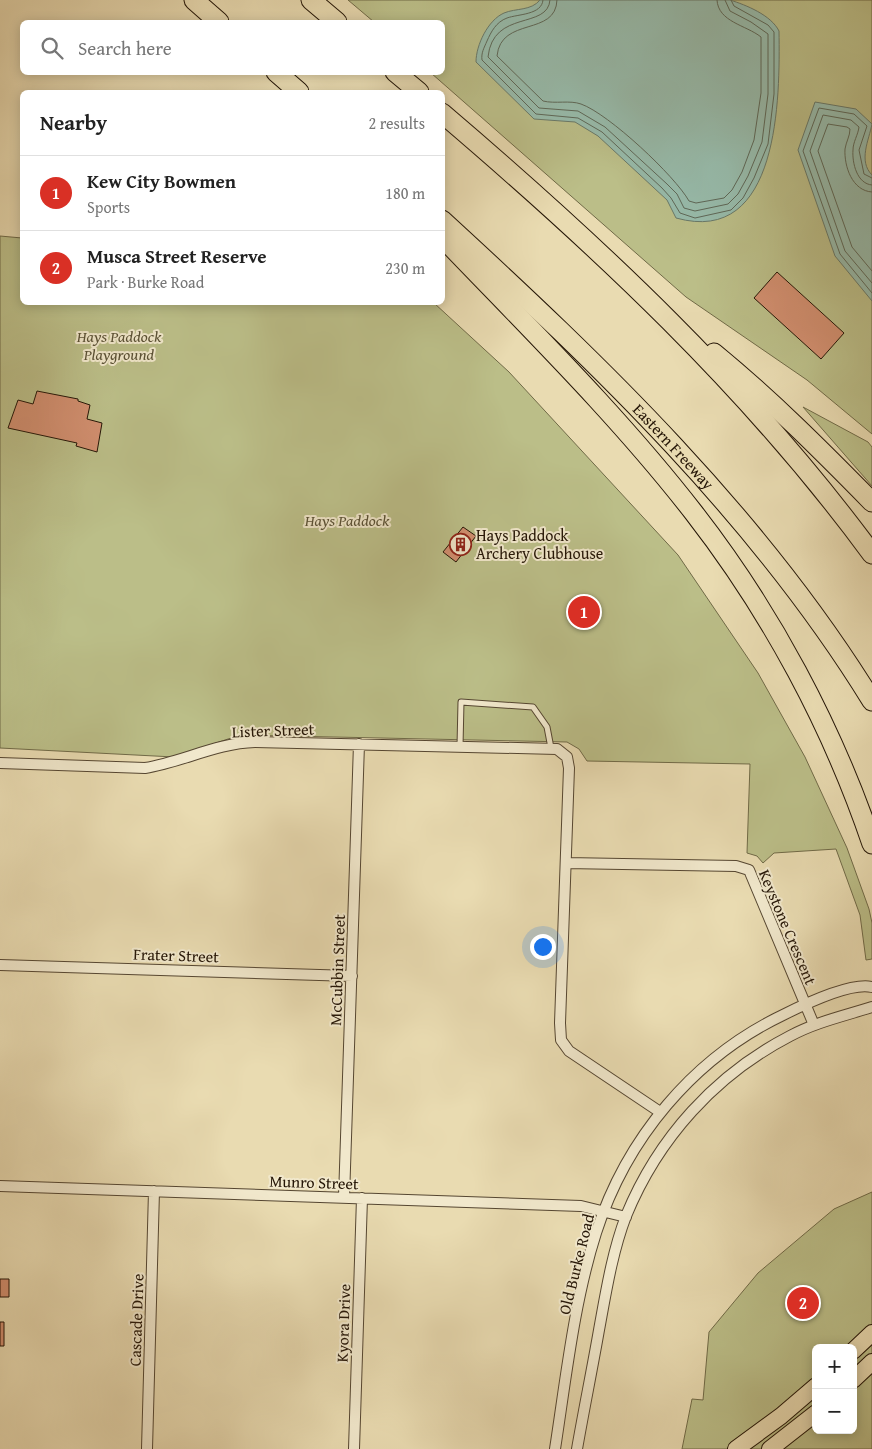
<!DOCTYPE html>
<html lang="en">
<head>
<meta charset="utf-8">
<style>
	body { margin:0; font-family:"Gentium Book Plus",serif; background:#f2f2f2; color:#222 }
	.controls { position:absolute; right:15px; bottom:15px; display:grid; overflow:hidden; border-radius:8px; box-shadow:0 2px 12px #0003 }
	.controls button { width:45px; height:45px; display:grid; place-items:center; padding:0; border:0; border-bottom:1px solid #e0e0e0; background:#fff; color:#222; font:25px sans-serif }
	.you { position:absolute; left:542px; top:946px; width:18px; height:18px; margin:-12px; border:4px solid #fff; border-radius:50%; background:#1a73e8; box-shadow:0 0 0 8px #1a73e833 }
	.badge { display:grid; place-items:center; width:32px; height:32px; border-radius:50%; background:#d93025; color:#fff; font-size:16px; font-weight:700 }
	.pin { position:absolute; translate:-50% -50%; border:2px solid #fff; box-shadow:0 1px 5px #0006 }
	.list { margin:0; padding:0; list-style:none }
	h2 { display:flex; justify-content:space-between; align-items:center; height:65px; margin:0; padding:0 20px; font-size:21px }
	h2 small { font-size:16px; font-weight:400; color:#767676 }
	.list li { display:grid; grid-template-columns:32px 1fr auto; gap:15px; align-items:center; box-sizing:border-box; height:75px; padding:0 20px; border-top:1px solid #e0e0e0 }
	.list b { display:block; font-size:19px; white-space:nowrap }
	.list p { margin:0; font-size:16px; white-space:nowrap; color:#767676 }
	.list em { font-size:16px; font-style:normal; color:#767676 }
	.icon { flex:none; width:28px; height:28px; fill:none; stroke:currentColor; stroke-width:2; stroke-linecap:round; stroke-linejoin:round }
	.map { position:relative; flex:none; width:872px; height:1449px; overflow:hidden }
	.search { position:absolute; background:#fff; box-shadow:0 2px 12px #0003; left:20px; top:20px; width:425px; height:55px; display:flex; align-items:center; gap:12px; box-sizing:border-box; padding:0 18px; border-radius:8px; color:#767676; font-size:19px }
	.panel { position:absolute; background:#fff; box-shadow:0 2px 12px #0003; left:20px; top:90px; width:425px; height:215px; border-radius:8px }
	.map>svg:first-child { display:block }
</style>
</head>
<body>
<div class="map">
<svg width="872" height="1449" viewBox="0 0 872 1449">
	<rect width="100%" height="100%" fill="#e9dbb1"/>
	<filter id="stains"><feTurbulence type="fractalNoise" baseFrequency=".004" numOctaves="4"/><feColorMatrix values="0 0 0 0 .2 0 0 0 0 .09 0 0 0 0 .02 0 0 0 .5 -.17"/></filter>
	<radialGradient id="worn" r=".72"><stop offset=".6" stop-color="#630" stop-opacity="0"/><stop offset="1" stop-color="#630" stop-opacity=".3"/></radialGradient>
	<path fill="#bbbe88" stroke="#706a47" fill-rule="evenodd" d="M348,0H872V434L807,380L686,297L431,73L442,72V22H374Z
		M0,236L22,238V302L434,303L509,372L678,555L758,673L805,757L847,848L869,909L872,923V959L866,960L860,915L836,849L774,853L763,863L757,856L747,853L750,764L587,761L579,749L567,742L240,735L174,757L0,748Z
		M803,407L868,442L872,447V486Z
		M872,1192V1449H682L692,1399L703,1400L709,1332L758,1273L834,1209ZM816,1348H853V1430H816Z"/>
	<path fill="#97bbab" stroke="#697969" d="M540,0H730C746,5 771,15 779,31C780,97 780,247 676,218L667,200L598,136L575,122L534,119L476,62C476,45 488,20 504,13C516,8 531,11 540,0Z
		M815,102L856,109L872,124C869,140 858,161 872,175V301L835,256L798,150Z"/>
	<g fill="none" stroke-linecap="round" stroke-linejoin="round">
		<path stroke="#5e6858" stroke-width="1" d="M543,0C542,15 518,14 507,18C496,22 491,32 487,41C484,48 481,53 482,60L536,114L578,118L602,132L662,188L671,198L680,213L695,218L731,210L743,198L754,178L768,144L774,94V32L768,25L734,6L731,0
			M550,0C548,30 493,9 488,57L539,108L578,111L605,127L667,184L677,194L684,208L695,211L728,204L738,194L748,176L762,142L768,94V34L751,22L730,11L725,0
			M557,0C556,37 501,16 497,56L543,101C555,104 570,100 581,104C609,114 675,176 689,201L696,203L724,198L732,190L742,172L754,140L761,93V37C746,25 718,22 717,0
			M872,178L864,174L859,150L867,126L854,114L819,108L803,151L840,254L872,293
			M872,185C857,184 852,163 853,150C853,142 858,135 859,127L851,120L823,115L810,151L845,251L872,283
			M872,192C852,191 844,166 845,149C846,142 850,136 850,129L847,127L828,124L818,151L852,247L872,271"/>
	</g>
	<path fill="#d28f70" stroke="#241506" d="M777,272L844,333L821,359L754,298Z
		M37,391L78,399V401L90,405L87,419L102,423L97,452L76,446L77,443L8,428L18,400L33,404Z
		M463,527L476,536L456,562L443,552Z
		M0,1279H9V1297H0Z
		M0,1322H4V1346H0Z"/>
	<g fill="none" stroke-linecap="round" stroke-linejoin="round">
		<defs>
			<path id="lane" d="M460,746L461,702L533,707L547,727L551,748"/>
			<path id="street" d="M0,763L145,768C182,762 217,743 255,742L557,749L567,757L569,768L560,1023L561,1040L569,1051L660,1112
				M566,863L736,866L749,870L814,1025
				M0,965L352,976
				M0,1186L581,1206L626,1217
				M344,1198L359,744
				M147,1449L154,1191
				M354,1449L362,1198
				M555,1449C566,1378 574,1302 596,1233C626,1139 693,1058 783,1015C803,1005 850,982 872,987
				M577,1449C584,1409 592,1370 599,1330C606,1292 612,1253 626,1216C658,1138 715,1075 790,1036C816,1022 844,1016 872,1007"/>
			<path id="primary" d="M853,1351L872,1333
				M853,1380L872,1362
				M736,1449L781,1416L816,1386
				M770,1449L816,1413"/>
			<g id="highway">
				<path d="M194,0L219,22"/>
				<path d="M311,0L337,22"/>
				<path d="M276,72L299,92"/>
				<path d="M395,72L419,92"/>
				<path d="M442,113C598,246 750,388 872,554"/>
				<path id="s1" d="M442,220C600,365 759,517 872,701"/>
				<path d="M442,237C528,327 618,415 694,513C771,612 832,726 872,844"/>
				<path d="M714,353C770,399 821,450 872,502"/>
			</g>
		</defs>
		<use href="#lane" stroke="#554631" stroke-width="7"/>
		<use href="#street" stroke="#554631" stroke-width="12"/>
		<use href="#primary" stroke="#241506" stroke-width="18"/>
		<use href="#highway" stroke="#241506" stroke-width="21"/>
		<use href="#lane" stroke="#f1e8cc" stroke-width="5"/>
		<use href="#street" stroke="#f1e8cc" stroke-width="10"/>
		<use href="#primary" stroke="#e9dbb1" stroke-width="16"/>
		<use href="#highway" stroke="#e9dbb1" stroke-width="19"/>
	</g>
	<defs>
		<symbol id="building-ring" viewBox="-11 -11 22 22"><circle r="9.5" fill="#f1e8cc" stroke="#8f2418" stroke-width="1.5"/><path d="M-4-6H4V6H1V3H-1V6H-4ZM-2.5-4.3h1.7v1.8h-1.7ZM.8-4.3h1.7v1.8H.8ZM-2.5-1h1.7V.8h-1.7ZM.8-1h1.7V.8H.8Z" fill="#8f2418"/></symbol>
	</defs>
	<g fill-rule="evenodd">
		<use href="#building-ring" x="448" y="532" width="25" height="25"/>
	</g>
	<g text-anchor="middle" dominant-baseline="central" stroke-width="4" stroke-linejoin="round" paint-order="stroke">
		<g font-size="16" font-style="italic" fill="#595034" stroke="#f1e8cc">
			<text x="119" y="336">Hays Paddock<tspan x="119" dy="18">Playground</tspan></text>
			<text x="347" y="520">Hays Paddock</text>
		</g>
		<g font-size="16" fill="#241506" stroke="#f1e8cc">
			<text stroke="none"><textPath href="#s1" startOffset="324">Eastern Freeway</textPath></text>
			<text transform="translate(273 730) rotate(-2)">Lister Street</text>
			<text transform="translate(788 927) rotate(67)">Keystone Crescent</text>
			<text transform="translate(176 955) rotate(2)">Frater Street</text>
			<text transform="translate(337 970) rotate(-88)">McCubbin Street</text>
			<text transform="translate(314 1182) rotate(2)">Munro Street</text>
			<text transform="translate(576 1264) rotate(-76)">Old Burke Road</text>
			<text transform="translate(136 1320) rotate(-88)">Cascade Drive</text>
			<text transform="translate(343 1323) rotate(-88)">Kyora Drive</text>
		</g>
		<g font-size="16" fill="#241506" stroke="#f1e8cc" text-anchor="start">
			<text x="476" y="535">Hays Paddock<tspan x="476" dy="18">Archery Clubhouse</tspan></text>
		</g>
	</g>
	<rect width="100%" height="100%" filter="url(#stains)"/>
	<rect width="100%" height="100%" fill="url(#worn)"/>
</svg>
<div class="controls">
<button>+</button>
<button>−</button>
</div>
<div class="you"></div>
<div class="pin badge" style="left:584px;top:612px">1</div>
<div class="pin badge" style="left:803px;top:1303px">2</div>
<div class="search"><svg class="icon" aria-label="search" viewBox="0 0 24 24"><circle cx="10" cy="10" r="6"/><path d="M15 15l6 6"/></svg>Search here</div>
<section class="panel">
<h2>Nearby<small>2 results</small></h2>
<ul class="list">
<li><span class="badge">1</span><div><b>Kew City Bowmen</b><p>Sports</p></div><em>180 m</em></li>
<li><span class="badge">2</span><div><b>Musca Street Reserve</b><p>Park · Burke Road</p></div><em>230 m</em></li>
</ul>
</section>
</div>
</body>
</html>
